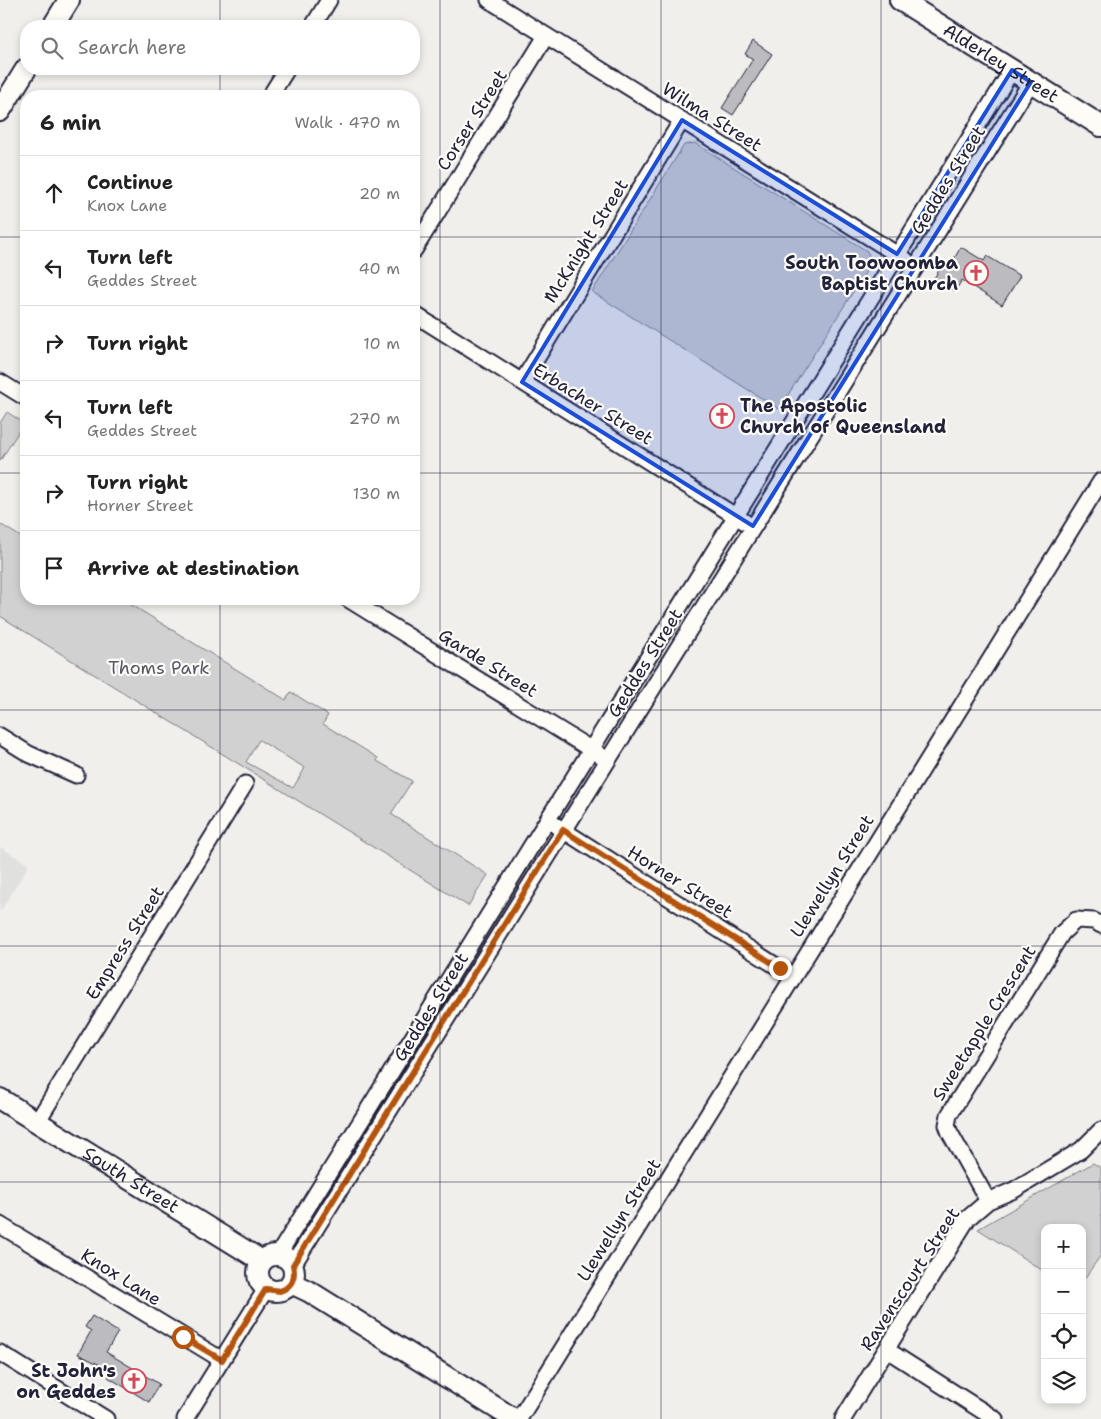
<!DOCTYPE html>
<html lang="en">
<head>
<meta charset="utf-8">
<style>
	body { margin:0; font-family:"Shantell Sans",sans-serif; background:#f2f2f2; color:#222 }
	.controls { position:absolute; right:15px; bottom:15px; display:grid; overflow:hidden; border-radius:10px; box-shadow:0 2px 8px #0003 }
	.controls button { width:45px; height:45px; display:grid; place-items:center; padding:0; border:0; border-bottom:1px solid #e0e0e0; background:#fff; color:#222; font:25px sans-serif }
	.stop { position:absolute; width:15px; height:15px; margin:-11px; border:4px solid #b45309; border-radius:50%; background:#fff }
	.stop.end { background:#b45309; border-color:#fff; box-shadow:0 1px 5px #0008 }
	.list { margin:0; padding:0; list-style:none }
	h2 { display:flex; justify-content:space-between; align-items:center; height:65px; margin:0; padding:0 20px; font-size:21px }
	h2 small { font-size:16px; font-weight:400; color:#767676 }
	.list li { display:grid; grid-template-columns:32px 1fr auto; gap:15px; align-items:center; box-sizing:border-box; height:75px; padding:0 20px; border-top:1px solid #e0e0e0 }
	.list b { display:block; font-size:19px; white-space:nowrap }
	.list p { margin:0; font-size:16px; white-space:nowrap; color:#767676 }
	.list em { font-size:16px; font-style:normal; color:#767676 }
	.icon { flex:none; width:28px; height:28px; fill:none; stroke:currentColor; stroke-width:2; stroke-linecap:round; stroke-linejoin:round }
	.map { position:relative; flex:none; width:1101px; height:1419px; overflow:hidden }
	.search { position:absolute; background:#fff; box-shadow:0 2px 8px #0003; left:20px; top:20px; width:400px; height:55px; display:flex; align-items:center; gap:12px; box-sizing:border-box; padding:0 18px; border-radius:20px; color:#767676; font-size:19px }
	.panel { position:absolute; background:#fff; box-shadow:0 2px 8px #0003; left:20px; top:90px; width:400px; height:515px; border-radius:20px }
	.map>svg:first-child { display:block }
</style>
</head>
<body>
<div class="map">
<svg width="1101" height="1419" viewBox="0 0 1101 1419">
	<rect width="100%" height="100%" fill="#f0efec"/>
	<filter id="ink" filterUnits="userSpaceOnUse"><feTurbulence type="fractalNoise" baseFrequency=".02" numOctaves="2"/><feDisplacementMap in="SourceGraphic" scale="10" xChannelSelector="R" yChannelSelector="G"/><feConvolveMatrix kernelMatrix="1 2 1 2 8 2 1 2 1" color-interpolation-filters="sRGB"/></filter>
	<g filter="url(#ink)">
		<path fill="#e0e0df" d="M0,847L29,865L0,912Z"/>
		<path fill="#d2d1d1" stroke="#7a7a86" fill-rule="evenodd" d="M695,143L867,251L872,262L779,409L592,292L684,145Z
			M7,412L24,423L0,461V423Z
			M0,524L26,540V599H122L286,700L291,692L328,715L323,724L378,758L377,761L412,781L391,814L488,875L468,906L0,616ZM259,740L305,768L293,788L246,762Z
			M1093,1163L1101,1168V1255L1082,1282V1228H1045V1272L978,1229Z"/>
		<path fill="#bcbcc0" stroke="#22223b" d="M753,41L772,54L733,115L722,108L753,59L745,54Z
			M961,247L984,261L987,256L1020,276L1002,305L962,280L955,291L934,278L942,266L948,269Z
			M92,1316L118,1332L106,1352L159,1384L149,1402L108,1377L112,1371L78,1354L91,1331L85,1327Z"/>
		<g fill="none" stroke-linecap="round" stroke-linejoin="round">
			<defs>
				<path id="minor" d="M489,0L906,260
					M313,26L329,0
					M270,96L287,69
					M414,250L546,36
					M414,314L745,522
					M0,382L26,398
					M522,382L682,120
					M348,599L600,755
					M0,736L29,754L76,775
					M555,825L792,976
					M37,1122L245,784
					M988,1201L950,1133L947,1125L949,1115L1062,933L1076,920L1094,921L1101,925
					M0,1225L222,1360
					M278,1255L1012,70
					M293,1265L1031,82
					M887,1350L995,1419
					M0,1353L106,1419
					M185,1419L266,1289
					M519,1419L1101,481
					M843,1419L968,1218L988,1201L1014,1190L1081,1150L1101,1130"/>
				<g id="tertiary">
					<path id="s1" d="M900,0L1101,126"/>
					<path d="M53,26L69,0"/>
					<path d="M0,111L26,69"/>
					<path id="s2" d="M0,1099L262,1261"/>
					<circle cx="276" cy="1273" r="18"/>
					<path d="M291,1283L310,1292L514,1419"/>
				</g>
			</defs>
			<use href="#minor" stroke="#22223b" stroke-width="19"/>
			<use href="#tertiary" stroke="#22223b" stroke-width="24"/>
			<use href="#minor" stroke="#fdfcf7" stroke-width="15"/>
			<use href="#tertiary" stroke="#fdfcf7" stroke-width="20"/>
		</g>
	</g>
	<g fill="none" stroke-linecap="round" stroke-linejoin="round" filter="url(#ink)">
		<path stroke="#b45309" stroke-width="6" d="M183,1337L222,1360L266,1289L280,1291C292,1287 296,1277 293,1265L563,830L780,968"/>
	</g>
	<path fill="#1d4ed8" fill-opacity="0.2" stroke="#1d4ed8" stroke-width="4" stroke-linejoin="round" d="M1012,70L1031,82L753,526L522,382L682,120L897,254Z"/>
	<path fill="none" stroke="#22223b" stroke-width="1" stroke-opacity="0.55" d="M220,0V26M440,0V1419M661,0V1419M881,0V1419M220,69V96M0,237H26M414,237H1101M0,473H26M414,473H1101M220,599V1419M0,710H1101M0,946H1101M0,1182H1101"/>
	<defs>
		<symbol id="church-ring" viewBox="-11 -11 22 22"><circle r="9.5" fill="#fdfcf7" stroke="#d1495b" stroke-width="1.5"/><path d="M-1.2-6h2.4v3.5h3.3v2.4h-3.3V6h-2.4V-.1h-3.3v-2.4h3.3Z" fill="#d1495b"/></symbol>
	</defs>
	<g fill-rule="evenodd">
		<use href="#church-ring" x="962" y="259" width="28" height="28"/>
		<use href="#church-ring" x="708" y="402" width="28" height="28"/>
		<use href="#church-ring" x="120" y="1367" width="28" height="28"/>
	</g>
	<g text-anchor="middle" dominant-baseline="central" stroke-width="4.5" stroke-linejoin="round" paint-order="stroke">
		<g font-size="18" fill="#22223b" stroke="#fdfcf7">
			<text stroke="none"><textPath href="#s1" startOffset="119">Alderley Street</textPath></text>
			<text transform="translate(712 117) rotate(32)">Wilma Street</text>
			<text transform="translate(472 120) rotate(-58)">Corser Street</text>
			<text transform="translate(948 180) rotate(-58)">Geddes Street</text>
			<text transform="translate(586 241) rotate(-58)">McKnight Street</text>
			<text transform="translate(593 404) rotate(32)">Erbacher Street</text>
			<text transform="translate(488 663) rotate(32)">Garde Street</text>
			<text transform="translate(645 663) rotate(-58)">Geddes Street</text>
			<text transform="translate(832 876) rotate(-58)">Llewellyn Street</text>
			<text transform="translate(680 882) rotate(32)">Horner Street</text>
			<text transform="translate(125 943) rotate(-58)">Empress Street</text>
			<text transform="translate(431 1007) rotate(-58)">Geddes Street</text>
			<text transform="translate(984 1023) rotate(-58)">Sweetapple Crescent</text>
			<text stroke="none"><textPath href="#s2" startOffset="154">South Street</textPath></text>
			<text transform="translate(619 1220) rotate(-58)">Llewellyn Street</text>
			<text transform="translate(121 1277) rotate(32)">Knox Lane</text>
			<text transform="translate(910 1279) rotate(-57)">Ravenscourt Street</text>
		</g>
		<g font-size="18" font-weight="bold" fill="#22223b" stroke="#fdfcf7" text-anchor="end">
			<text x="958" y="263">South Toowoomba<tspan x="958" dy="21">Baptist Church</tspan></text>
			<text x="740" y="406" text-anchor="start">The Apostolic<tspan x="740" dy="21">Church of Queensland</tspan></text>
			<text x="116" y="1371">St John's<tspan x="116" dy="21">on Geddes</tspan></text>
		</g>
		<g font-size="18" fill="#575768" stroke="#fdfcf7">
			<text x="159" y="668">Thoms Park</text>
		</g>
	</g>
</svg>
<div class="controls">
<button>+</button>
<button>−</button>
<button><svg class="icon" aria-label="locate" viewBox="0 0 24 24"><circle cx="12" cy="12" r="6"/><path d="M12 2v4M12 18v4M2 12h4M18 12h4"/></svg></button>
<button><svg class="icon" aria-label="layers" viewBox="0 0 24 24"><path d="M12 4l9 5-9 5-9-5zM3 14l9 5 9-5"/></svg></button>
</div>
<div class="stop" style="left:183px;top:1337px"></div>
<div class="stop end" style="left:780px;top:968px"></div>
<div class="search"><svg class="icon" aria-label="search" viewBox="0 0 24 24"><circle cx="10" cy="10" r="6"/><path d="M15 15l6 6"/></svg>Search here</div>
<section class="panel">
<h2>6 min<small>Walk · 470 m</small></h2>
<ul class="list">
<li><svg class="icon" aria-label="ahead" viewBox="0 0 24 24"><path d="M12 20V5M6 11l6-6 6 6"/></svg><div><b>Continue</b><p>Knox Lane</p></div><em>20 m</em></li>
<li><svg class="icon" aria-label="left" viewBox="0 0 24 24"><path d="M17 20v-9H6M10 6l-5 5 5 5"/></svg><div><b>Turn left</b><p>Geddes Street</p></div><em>40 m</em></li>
<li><svg class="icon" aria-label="right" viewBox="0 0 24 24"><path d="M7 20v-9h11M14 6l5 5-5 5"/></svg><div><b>Turn right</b></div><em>10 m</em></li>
<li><svg class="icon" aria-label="left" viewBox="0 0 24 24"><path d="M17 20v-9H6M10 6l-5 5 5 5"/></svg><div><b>Turn left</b><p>Geddes Street</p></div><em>270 m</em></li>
<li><svg class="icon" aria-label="right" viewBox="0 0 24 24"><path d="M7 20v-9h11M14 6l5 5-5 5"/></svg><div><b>Turn right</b><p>Horner Street</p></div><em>130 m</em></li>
<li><svg class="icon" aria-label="arrive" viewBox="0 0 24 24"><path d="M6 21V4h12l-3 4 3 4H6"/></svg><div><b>Arrive at destination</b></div></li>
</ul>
</section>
</div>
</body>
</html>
